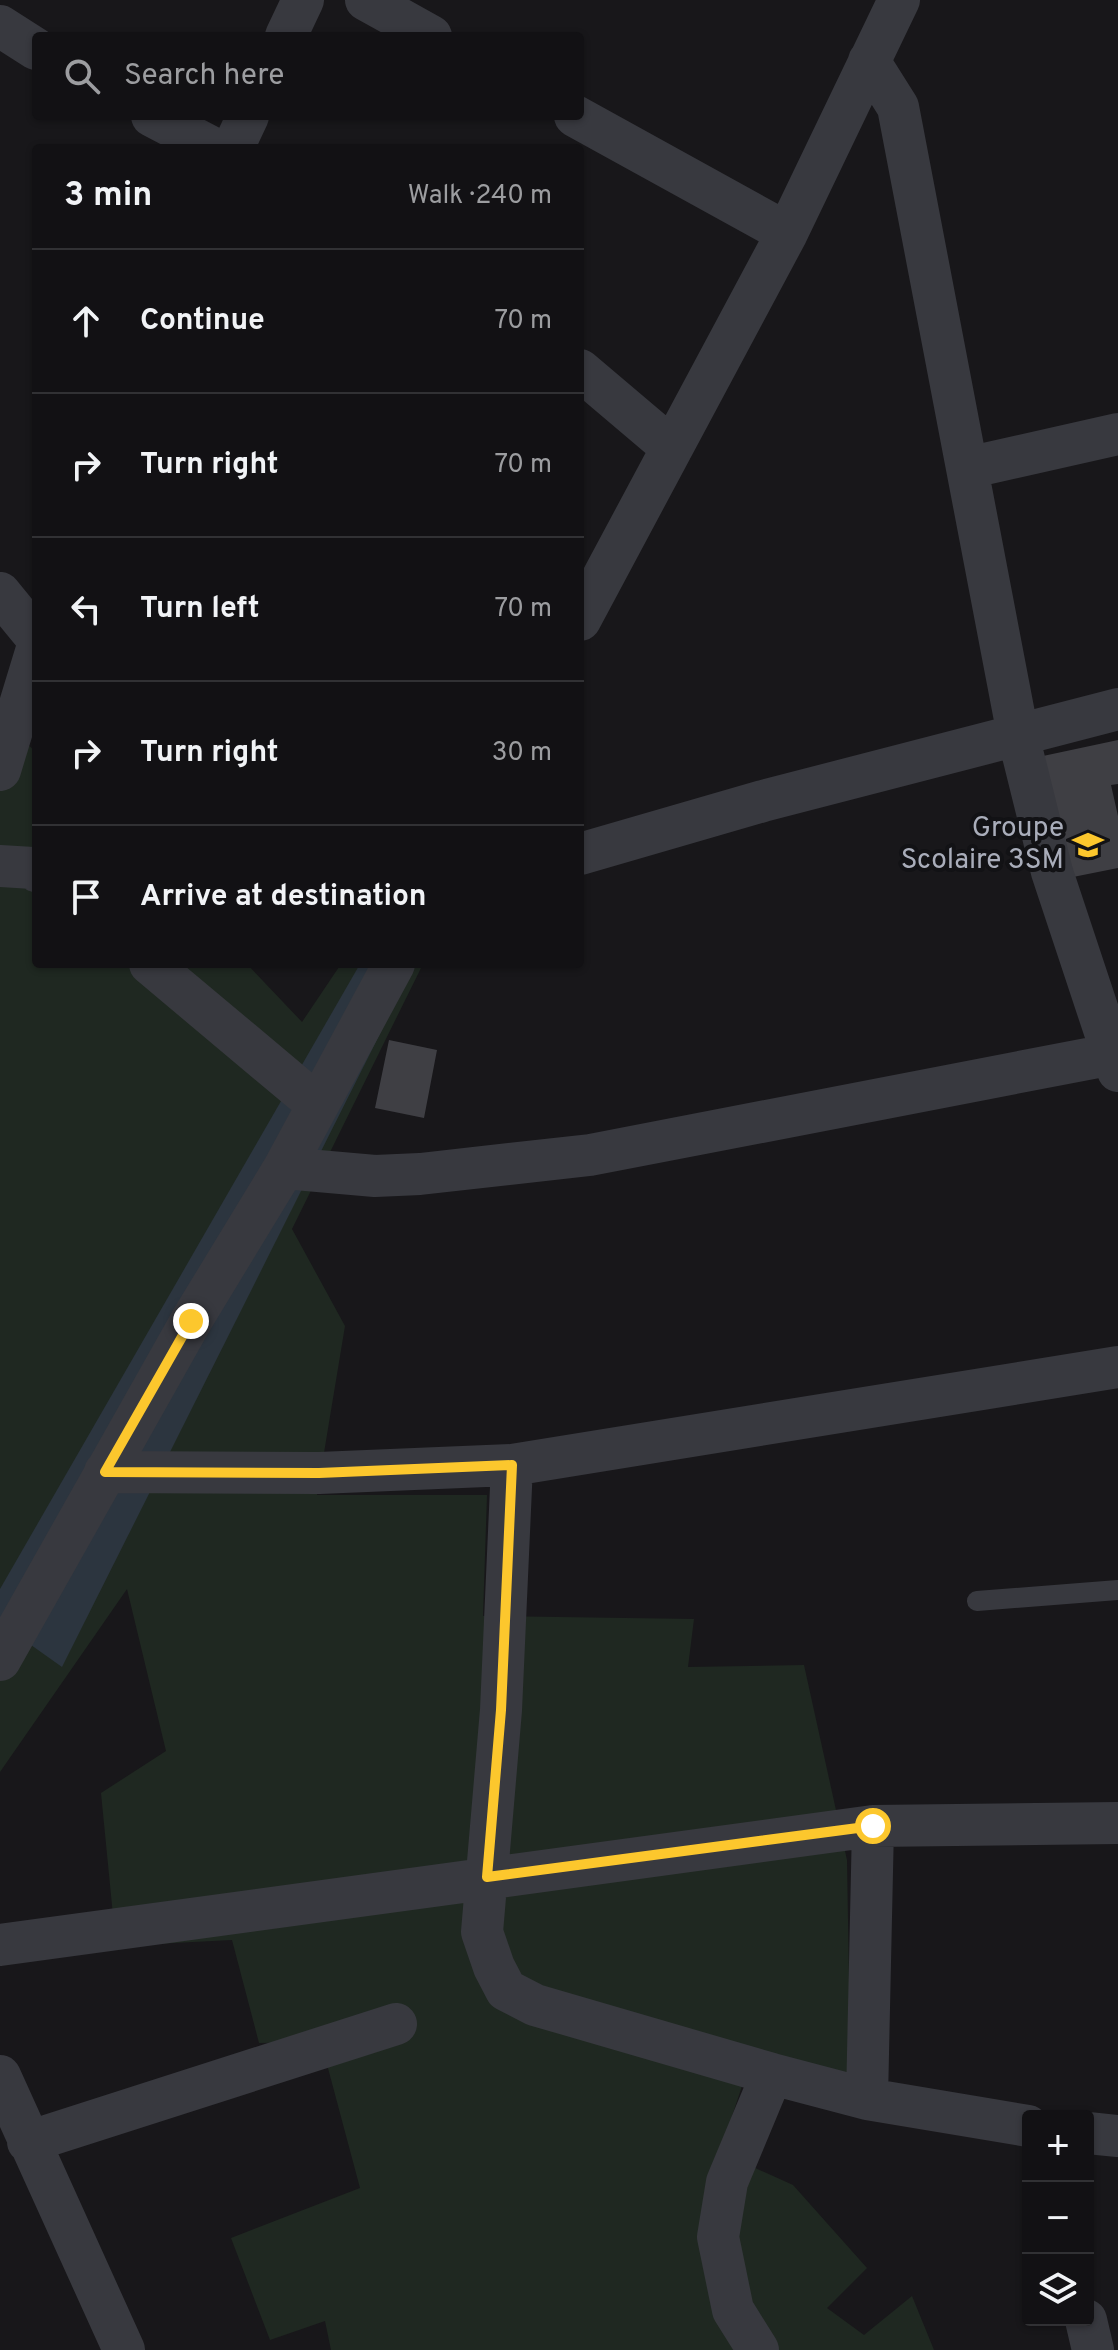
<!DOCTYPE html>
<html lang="en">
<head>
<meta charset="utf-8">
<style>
	body { margin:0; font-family:Overpass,sans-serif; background:#1b1a1d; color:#f1f3f6 }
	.controls { position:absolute; right:24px; bottom:24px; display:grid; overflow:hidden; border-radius:8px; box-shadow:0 2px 6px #0004 }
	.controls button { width:72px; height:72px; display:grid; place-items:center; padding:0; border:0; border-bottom:2px solid #313134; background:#121114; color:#f1f3f6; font:40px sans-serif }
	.stop { position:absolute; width:24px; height:24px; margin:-18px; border:6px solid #fcc72d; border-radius:50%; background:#fff }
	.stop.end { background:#fcc72d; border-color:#fff; box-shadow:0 2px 8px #0008 }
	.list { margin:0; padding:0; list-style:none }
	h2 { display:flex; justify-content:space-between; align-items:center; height:104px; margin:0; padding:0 32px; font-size:34px }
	h2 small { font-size:26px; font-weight:400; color:#9c9da0 }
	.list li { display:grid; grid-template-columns:52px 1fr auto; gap:24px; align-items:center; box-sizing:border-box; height:144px; padding:0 32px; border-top:2px solid #313134 }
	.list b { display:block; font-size:30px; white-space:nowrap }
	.list em { font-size:26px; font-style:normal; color:#9c9da0 }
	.icon { flex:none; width:44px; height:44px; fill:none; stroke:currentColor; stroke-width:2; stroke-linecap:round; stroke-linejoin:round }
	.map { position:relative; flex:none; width:1118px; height:2350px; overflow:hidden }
	.search { position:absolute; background:#121114; box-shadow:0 2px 6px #0004; left:32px; top:32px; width:552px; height:88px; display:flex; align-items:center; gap:20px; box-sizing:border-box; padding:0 28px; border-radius:8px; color:#9c9da0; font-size:30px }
	.panel { position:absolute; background:#121114; box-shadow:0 2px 6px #0004; left:32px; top:144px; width:552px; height:824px; border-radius:8px }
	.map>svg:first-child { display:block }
</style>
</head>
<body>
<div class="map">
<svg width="1118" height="2350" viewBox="0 0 1118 2350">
	<rect width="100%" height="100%" fill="#18171a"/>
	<path fill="#1f2821" d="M0,719L36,752V964H247L302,1022L341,964H423L292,1229L345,1326L317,1495H487L483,1616L694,1619L688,1667L804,1665L847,1860L851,2099L745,2077L720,2152L793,2185L867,2268L827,2308L864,2335L912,2296L934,2350H331L325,2321L270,2340L231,2238L360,2188L321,2042L259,2043L232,1940L116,1946L101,1793L166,1751L127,1589L0,1772Z"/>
	<path fill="#2c353f" d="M360,964H415L62,1667L0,1623V1589Z"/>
	<path fill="#3f3f44" d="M1118,740V784L1111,785L1118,816V868L1068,878L1043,756Z
		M389,1040L437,1050L424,1118L375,1108Z"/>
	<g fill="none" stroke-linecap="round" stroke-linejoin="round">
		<path stroke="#38393f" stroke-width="20" d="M977,1601L1118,1590"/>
		<path stroke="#38393f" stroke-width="42" d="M366,0L431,36
			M0,26L36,49
			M286,36L303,0
			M869,61L898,107L1018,735L1052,872L1118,1071
			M152,116L213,148
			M575,116L787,233
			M233,148L248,116
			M580,370L672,448
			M967,468L1118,434
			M0,593L36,637
			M580,620L787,233L899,0
			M0,770L36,652
			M580,854L763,801L1118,709
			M0,866L33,868L36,871
			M150,964L318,1105
			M284,1168L375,1176L420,1174L590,1155L1118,1053
			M512,1465L501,1710L482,1932L494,1967L506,1990L535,2005L772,2074L867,2099L1028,2126
			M105,1472L319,1473L512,1465L1118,1367
			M0,1660L191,1321L284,1168L394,964
			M0,1945L873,1826L1118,1823
			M0,2076L124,2350
			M867,2099L873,1826
			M1088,2133L1118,2136
			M28,2142L396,2024
			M1086,2320L1093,2350
			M758,2350L733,2310L718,2237L727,2182L772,2074"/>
	</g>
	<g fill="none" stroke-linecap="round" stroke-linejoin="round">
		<path stroke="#fcc72d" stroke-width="10" d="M191,1321L105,1472L319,1473L512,1465L501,1710L487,1877L873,1826"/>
	</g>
	<defs>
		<symbol id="school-bare" viewBox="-9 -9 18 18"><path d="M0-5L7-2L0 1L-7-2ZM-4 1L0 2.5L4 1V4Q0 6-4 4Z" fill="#fcc72d" stroke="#121215" stroke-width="2.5" paint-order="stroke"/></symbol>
	</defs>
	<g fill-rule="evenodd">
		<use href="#school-bare" x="1066" y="823" width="44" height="44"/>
	</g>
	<g text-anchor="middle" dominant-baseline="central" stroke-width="8" stroke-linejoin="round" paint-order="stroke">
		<g font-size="28" fill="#a9adba" stroke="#121215" text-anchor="end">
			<text x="1064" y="829">Groupe<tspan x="1064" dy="32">Scolaire 3SM</tspan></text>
		</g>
	</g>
</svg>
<div class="controls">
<button>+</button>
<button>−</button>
<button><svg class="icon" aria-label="layers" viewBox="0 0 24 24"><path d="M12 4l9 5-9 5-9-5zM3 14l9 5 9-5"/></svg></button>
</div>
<div class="stop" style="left:873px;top:1826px"></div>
<div class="stop end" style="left:191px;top:1321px"></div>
<div class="search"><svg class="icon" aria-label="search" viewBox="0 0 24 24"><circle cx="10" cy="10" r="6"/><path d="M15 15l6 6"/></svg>Search here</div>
<section class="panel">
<h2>3 min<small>Walk · 240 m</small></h2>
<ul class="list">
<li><svg class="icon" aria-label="ahead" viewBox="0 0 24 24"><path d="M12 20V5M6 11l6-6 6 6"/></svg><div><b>Continue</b></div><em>70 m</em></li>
<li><svg class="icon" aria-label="right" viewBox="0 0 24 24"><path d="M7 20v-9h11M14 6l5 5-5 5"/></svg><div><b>Turn right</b></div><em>70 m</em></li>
<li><svg class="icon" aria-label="left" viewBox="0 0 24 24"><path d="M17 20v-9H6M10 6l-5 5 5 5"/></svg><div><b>Turn left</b></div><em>70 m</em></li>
<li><svg class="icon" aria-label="right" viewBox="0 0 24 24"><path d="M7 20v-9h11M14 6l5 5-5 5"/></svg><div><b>Turn right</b></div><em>30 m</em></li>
<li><svg class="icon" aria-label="arrive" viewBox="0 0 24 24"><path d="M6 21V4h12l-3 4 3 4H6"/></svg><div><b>Arrive at destination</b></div></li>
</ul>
</section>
</div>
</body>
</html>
